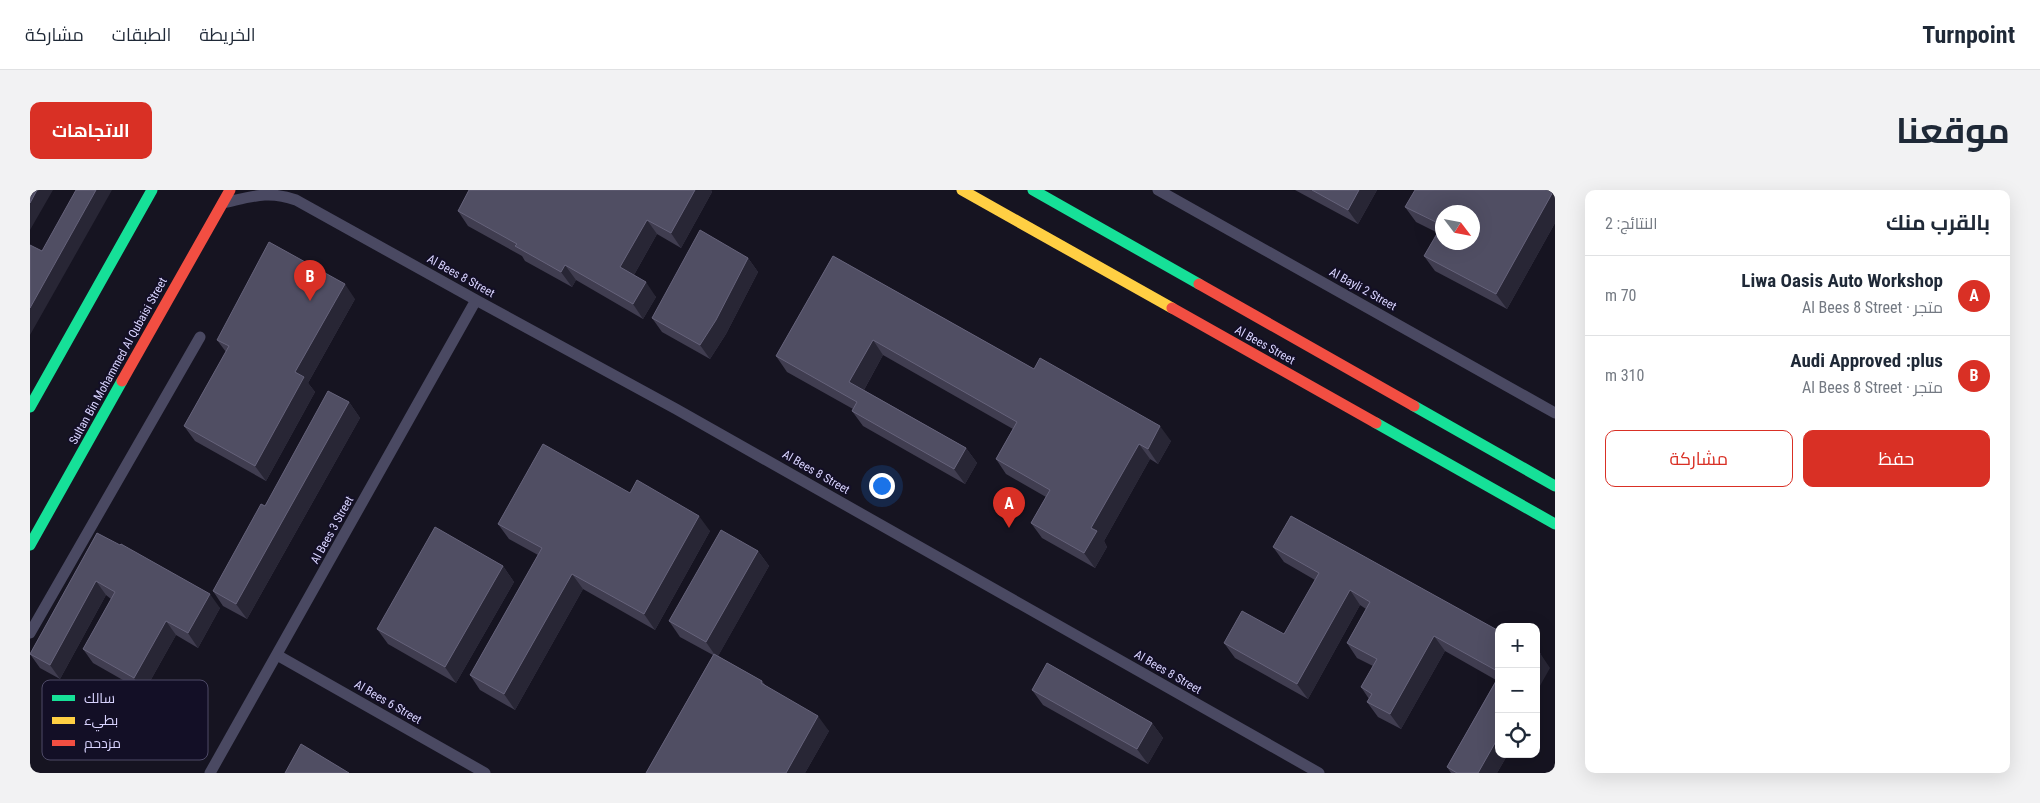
<!DOCTYPE html>
<html lang="ar">
<head>
<meta charset="utf-8">
<style>
	body { margin:0; font-family:"Roboto Condensed",Cairo,sans-serif; background:#f2f2f3; color:#1f2937; direction:rtl }
	.controls { position:absolute; right:15px; bottom:15px; display:grid; overflow:hidden; border-radius:10px; box-shadow:0 5px 20px #0002 }
	.controls button { width:45px; height:45px; display:grid; place-items:center; padding:0; border:0; border-bottom:1px solid #e0e1e3; background:#fff; color:#1f2937; font:25px sans-serif }
	.compass { position:absolute; left:1405px; top:15px; width:45px; height:45px; border-radius:50%; background:#fff; box-shadow:0 5px 20px #0002; rotate:122deg }
	.you { position:absolute; left:851px; top:295px; width:18px; height:18px; margin:-12px; border:4px solid #fff; border-radius:50%; background:#1a73e8; box-shadow:0 0 0 8px #1a73e833 }
	.badge { display:grid; place-items:center; width:32px; height:32px; border-radius:50%; background:#d93025; color:#fff; font-size:16px; font-weight:700 }
	.pin { position:absolute; translate:-50% -41px; filter:drop-shadow(0 1px 2px #0008) }
	.pin::after { content:''; position:absolute; top:26px; width:18px; height:15px; background:inherit; clip-path:polygon(0 0,100% 0,50% 100%) }
	.list { margin:0; padding:0; list-style:none }
	h2 { display:flex; justify-content:space-between; align-items:center; height:65px; margin:0; padding:0 20px; font-size:21px }
	h2 small { font-size:16px; font-weight:400; color:#747a83 }
	.list li { display:grid; grid-template-columns:32px 1fr auto; gap:15px; align-items:center; box-sizing:border-box; height:80px; padding:0 20px; border-top:1px solid #e0e1e3 }
	.list b { display:block; font-size:19px; white-space:nowrap }
	.list p { margin:0; font-size:16px; white-space:nowrap; color:#747a83 }
	.list em { font-size:16px; font-style:normal; color:#747a83 }
	.actions { display:flex; gap:10px; padding:15px 20px }
	.actions a { flex:1; padding:11px 0; border:1px solid #d93025; border-radius:10px; text-align:center; font-size:18px; color:#d93025 }
	.actions .main { background:#d93025; color:#fff }
	.icon { flex:none; width:28px; height:28px; fill:none; stroke:currentColor; stroke-width:2; stroke-linecap:round; stroke-linejoin:round }
	.map { position:relative; flex:none; width:1525px; height:583px; overflow:hidden; direction:ltr; border-radius:10px }
	header { display:flex; align-items:center; gap:30px; box-sizing:border-box; height:70px; padding:0 25px; background:#fff; border-bottom:1px solid #e0e1e3 }
	header strong { font-size:24px }
	nav { display:flex; gap:28px; margin-inline-start:auto; font-size:18px }
	.intro { display:flex; align-items:center; justify-content:space-between; box-sizing:border-box; height:120px; padding:0 30px }
	h1 { margin:0; font-size:35px }
	.button { padding:12px 22px; border-radius:10px; background:#d93025; color:#fff; font-size:18px; font-weight:700 }
	main { display:flex; gap:30px; padding:0 30px }
	aside { flex:1; background:#fff; border-radius:10px; box-shadow:0 5px 20px #0002 }
	.map>svg:first-child { display:block }
</style>
</head>
<body>
<header>
<strong>Turnpoint</strong>
<nav><a>الخريطة</a><a>الطبقات</a><a>مشاركة</a></nav>
</header>
<div class="intro"><h1>موقعنا</h1><a class="button">الاتجاهات</a></div>
<main>
<aside>
<h2>بالقرب منك<small>النتائج: 2</small></h2>
<ul class="list">
<li><span class="badge">A</span><div><b>Liwa Oasis Auto Workshop</b><p>متجر · Al Bees 8 Street</p></div><em>70 m</em></li>
<li><span class="badge">B</span><div><b>Audi Approved :plus</b><p>متجر · Al Bees 8 Street</p></div><em>310 m</em></li>
</ul>
<div class="actions"><a class="main">حفظ</a><a>مشاركة</a></div>
</aside>
<div class="map">
<svg width="1525" height="583" viewBox="0 0 1525 583">
	<rect width="100%" height="100%" fill="#161421"/>
	<g fill="none" stroke-linecap="round" stroke-linejoin="round">
		<path stroke="#4a4962" stroke-width="11" d="M1128,0L1525,223
			M193,13C221,7 238,0 266,10L446,110L646,219L1289,583
			M0,443L170,147
			M247,465L455,583
			M180,583L446,110"/>
		<path stroke="#16e098" stroke-width="11" d="M1003,0L1169,94
			M1384,216L1525,296
			M0,217L122,0
			M1346,233L1525,334
			M0,355L92,191"/>
		<path stroke="#ffcf43" stroke-width="11" d="M932,0L1142,118"/>
		<path stroke="#f24e42" stroke-width="11" d="M1169,94L1384,216
			M1142,118L1346,233
			M92,191L200,0"/>
	</g>
	<path fill="#403d50" d="M439,0H681L682,2L651,58L627,44L604,85L626,107L613,129L546,90L542,97L495,71L492,66L438,36L428,21Z
		M1265,0H1347L1328,34Z
		M1525,0V33L1477,119L1405,81L1394,66L1408,43L1386,32L1375,17Z
		M803,66L1004,179L1141,251L1128,274L1120,269L1074,351L1077,357L1065,378L1012,348L1001,333L1016,307L976,284L966,269L983,239L853,165L834,200L936,258L947,273L935,294L833,236L822,221L823,219L757,182L746,166Z
		M718,68L728,82L696,144L680,169L632,142L622,128Z
		M325,109L278,193L285,202L236,291L165,251L154,236L196,162L187,150Z
		M319,212L330,228L217,429L193,416L183,401Z
		M600,303L680,341L625,440L553,399L485,520L450,500L440,485L508,365L479,349L468,334Z
		M67,343L190,418L168,458L146,445L114,502L63,473L53,459L81,409L76,405L30,489L10,478L0,464Z
		M1243,357L1469,441V564H1478L1467,583H1421L1417,577L1466,490L1415,461L1371,539L1348,527L1337,512L1339,509L1331,497L1343,476L1327,468L1317,453L1336,419L1330,415L1278,509L1205,468L1194,453L1254,444L1285,390L1254,372Z
		M728,361L739,376L688,466L732,491L736,496L799,541L775,583H616L683,465L650,447L639,431Z
		M473,376L484,392L426,493L358,454L347,439Z
		M1002,500L1122,533L1133,548L1118,574L1013,515Z"/>
	<path fill="#282635" d="M7,0H23L0,40V13Z
		M66,0H82L0,145V118Z
		M665,0H681L682,2L651,58L641,43Z
		M1329,0H1347L1328,34L1318,20Z
		M1524,0H1525V33L1477,119L1466,104Z
		M617,30L627,44L600,92L590,77Z
		M718,68L728,82L696,144L680,169L670,155Z
		M535,75L546,90L542,97L531,82Z
		M616,92L626,107L613,129L603,114Z
		M315,94L325,109L278,193L285,202L236,291L225,276L265,182Z
		M843,150L853,165L830,207L819,192Z
		M319,212L330,228L217,429L206,414Z
		M1130,236L1141,251L1128,274L1118,259Z
		M1109,254L1120,269L1074,351L1077,357L1065,378L1054,363L1061,338Z
		M936,258L947,273L935,294L924,279Z
		M669,326L680,341L625,440L614,424Z
		M728,361L739,376L687,468L676,452Z
		M473,376L484,392L426,493L415,477Z
		M542,384L553,399L485,520L474,504Z
		M66,391L76,405L30,489L20,475Z
		M1320,400L1330,415L1278,509L1267,494Z
		M180,404L190,418L168,458L158,443Z
		M136,431L146,445L114,502L104,488Z
		M1404,446L1415,461L1371,539L1360,524Z
		M1510,463L1520,478L1506,503V469Z
		M788,526L799,541L775,583H756Z
		M1122,533L1133,548L1118,574L1107,559Z
		M1469,546V564H1478L1467,583H1448Z"/>
	<path fill="#504e63" stroke="#66637b" fill-rule="evenodd" d="M0,0H7L0,13Z
		M46,0H66L0,118V55L12,61Z
		M439,0H665L641,43L617,30L590,77L616,92L603,114L535,75L531,82L485,56L487,54L428,21Z
		M1282,0H1329L1318,20Z
		M1385,0H1524L1466,104L1394,66L1412,35L1375,17ZM1412,22H1442V52H1412Z
		M670,40L718,68L686,130L670,155L622,128Z
		M239,52L315,94L265,182L274,187L225,276L154,236L199,156L187,150Z
		M803,66L1004,179L1010,168L1130,236L1118,259L1109,254L1061,338L1067,341L1054,363L1001,333L1020,300L966,269L987,232L843,150L819,192L936,258L924,279L822,221L827,212L746,166Z
		M298,201L319,212L206,414L183,401L231,314L235,316Z
		M513,254L600,303L607,290L669,326L614,424L542,384L474,504L440,485L512,358L468,334Z
		M1261,326L1469,441V482L1404,446L1360,524L1337,512L1342,504L1331,497L1347,469L1317,453L1340,412L1320,400L1267,494L1194,453L1212,421L1254,444L1289,383L1243,357Z
		M405,337L473,376L415,477L347,439Z
		M691,340L728,361L676,452L639,431Z
		M67,343L90,355L91,354L180,404L158,443L136,431L104,488L53,459L85,402L66,391L20,475L0,464Z
		M1506,461L1510,463L1506,469Z
		M684,464L732,491L731,493L788,526L756,583H616Z
		M1017,473L1122,533L1107,559L1002,500Z
		M1469,486V546L1448,583H1427L1417,577Z
		M271,554L319,583H255Z"/>
	<g text-anchor="middle" dominant-baseline="central" stroke-width="4" stroke-linejoin="round" paint-order="stroke">
		<g font-size="12" fill="#d9d4ff" stroke="#130f26">
			<text transform="translate(431 86) rotate(29)">Al Bees 8 Street</text>
			<text transform="translate(1333 99) rotate(29)">Al Bayli 2 Street</text>
			<text transform="translate(1235 155) rotate(29)">Al Bees Street</text>
			<text transform="translate(88 171) rotate(-61)">Sultan Bin Mohammed Al Qubaisi Street</text>
			<text transform="translate(786 282) rotate(30)">Al Bees 8 Street</text>
			<text transform="translate(302 340) rotate(-61)">Al Bees 3 Street</text>
			<text transform="translate(1138 482) rotate(30)">Al Bees 8 Street</text>
			<text transform="translate(358 512) rotate(30)">Al Bees 6 Street</text>
		</g>
	</g>
	<rect x="12" y="490" width="166" height="80" rx="8" fill="#130f26" stroke="#4e4a67" stroke-width="1"/>
	<rect x="22" y="505" width="23" height="6" fill="#16e098"/>
	<rect x="22" y="527" width="23" height="7" fill="#ffcf43"/>
	<rect x="22" y="550" width="23" height="6" fill="#f24e42"/>
	<g font-size="14" fill="#d9d4ff">
		<text x="54" y="513">سالك</text>
		<text x="54" y="535">بطيء</text>
		<text x="54" y="558">مزدحم</text>
	</g>
</svg>
<div class="controls">
<button>+</button>
<button>−</button>
<button><svg class="icon" aria-label="locate" viewBox="0 0 24 24"><circle cx="12" cy="12" r="6"/><path d="M12 2v4M12 18v4M2 12h4M18 12h4"/></svg></button>
</div>
<svg class="compass" viewBox="-18 -18 36 36"><path d="M0-13l5 13h-10z" fill="#e53935"/><path d="M0 13l5-13h-10z" fill="#747a83"/></svg>
<div class="you"></div>
<div class="pin badge" style="left:979px;top:338px">A</div>
<div class="pin badge" style="left:280px;top:111px">B</div>
</div>
</main>
</body>
</html>
